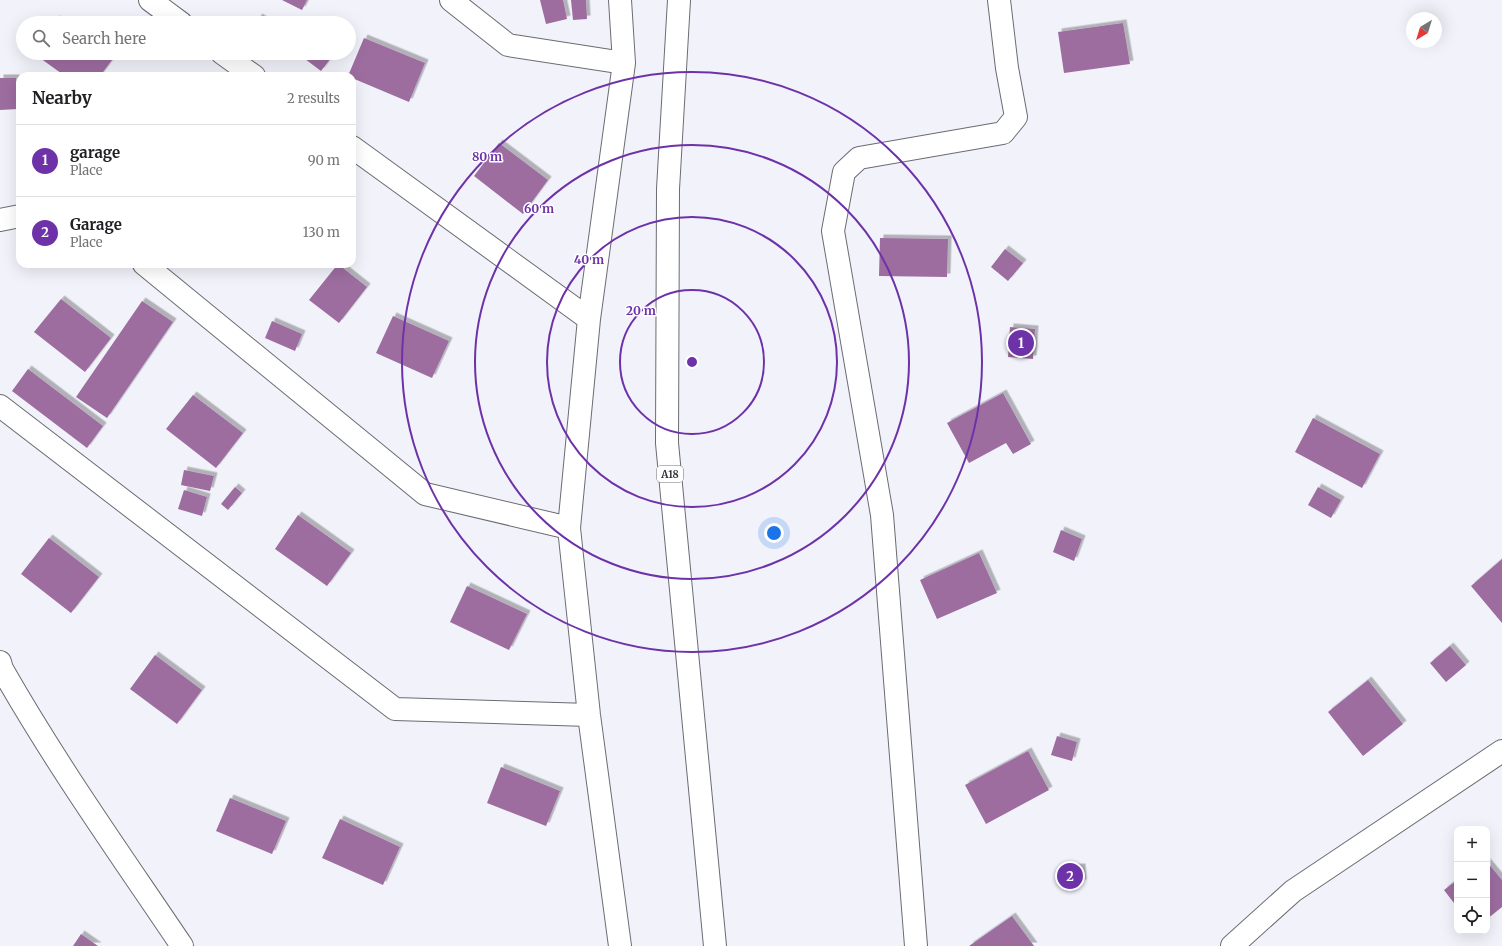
<!DOCTYPE html>
<html lang="en">
<head>
<meta charset="utf-8">
<style>
	body { margin:0; font-family:Merriweather,serif; background:#f2f2f2; color:#202124 }
	.controls { position:absolute; right:12px; bottom:12px; display:grid; overflow:hidden; border-radius:8px; box-shadow:0 4px 16px #0002 }
	.controls button { width:36px; height:36px; display:grid; place-items:center; padding:0; border:0; border-bottom:1px solid #e0e0e0; background:#fff; color:#202124; font:20px sans-serif }
	.compass { position:absolute; left:1406px; top:12px; width:36px; height:36px; border-radius:50%; background:#fff; box-shadow:0 4px 16px #0002; rotate:218deg }
	.you { position:absolute; left:774px; top:533px; width:14px; height:14px; margin:-10px; border:3px solid #fff; border-radius:50%; background:#1a73e8; box-shadow:0 0 0 6px #1a73e833 }
	.badge { display:grid; place-items:center; width:26px; height:26px; border-radius:50%; background:#6e32a8; color:#fff; font-size:13px; font-weight:700 }
	.pin { position:absolute; translate:-50% -50%; border:2px solid #fff; box-shadow:0 1px 4px #0006 }
	.list { margin:0; padding:0; list-style:none }
	h2 { display:flex; justify-content:space-between; align-items:center; height:52px; margin:0; padding:0 16px; font-size:17px }
	h2 small { font-size:13px; font-weight:400; color:#757577 }
	.list li { display:grid; grid-template-columns:26px 1fr auto; gap:12px; align-items:center; box-sizing:border-box; height:72px; padding:0 16px; border-top:1px solid #e0e0e0 }
	.list b { display:block; font-size:15px; white-space:nowrap }
	.list p { margin:0; font-size:13px; white-space:nowrap; color:#757577 }
	.list em { font-size:13px; font-style:normal; color:#757577 }
	.icon { flex:none; width:22px; height:22px; fill:none; stroke:currentColor; stroke-width:2; stroke-linecap:round; stroke-linejoin:round }
	.map { position:relative; flex:none; width:1502px; height:946px; overflow:hidden }
	.search { position:absolute; background:#fff; box-shadow:0 4px 16px #0002; left:16px; top:16px; width:340px; height:44px; display:flex; align-items:center; gap:10px; box-sizing:border-box; padding:0 14px; border-radius:22px; color:#757577; font-size:15px }
	.panel { position:absolute; background:#fff; box-shadow:0 4px 16px #0002; left:16px; top:72px; width:340px; height:196px; border-radius:12px }
	.map>svg:first-child { display:block }
</style>
</head>
<body>
<div class="map">
<svg width="1502" height="946" viewBox="0 0 1502 946">
	<defs>
		<filter id="shadow"><feDropShadow dx="3.5" dy="-3.5" stdDeviation="0" flood-color="#0004"/></filter>
	</defs>
	<rect width="100%" height="100%" fill="#f1f2fa"/>
	<path fill="#9d6da0" filter="url(#shadow)" d="M282,0H307L302,10Z
		M540,0H563L567,19L546,24Z
		M571,0H586L587,19L573,20Z
		M259,17L268,23H255Z
		M56,19L62,23H53Z
		M1123,23L1130,64L1064,73L1058,32Z
		M364,38L425,63L409,102L352,78V76H348Z
		M33,53H102L112,60L100,76H65Z
		M297,53H332L334,54L321,71Z
		M0,78H16L18,109L0,110Z
		M499,143L548,180L523,214L474,176Z
		M880,238L948,239L947,277L879,276Z
		M1005,249L1023,263L1008,281L991,267Z
		M338,264L367,287L339,323L309,300Z
		M61,299L111,338L85,372L34,332Z
		M142,301L173,322L107,418L76,397Z
		M393,316L449,341L432,378L376,353Z
		M272,321L302,334L295,351L265,338Z
		M1010,327L1035,329L1033,359L1008,357Z
		M28,369L103,426L87,448L12,391Z
		M1003,393L1031,444L1013,454L1006,443L969,463L947,423Z
		M193,395L243,433L216,468L166,429Z
		M1313,418L1380,454L1362,488L1295,452Z
		M184,470L214,476L210,491L181,485Z
		M235,487L242,493L228,510L221,504Z
		M1318,487L1341,500L1331,518L1308,505Z
		M184,490L207,497L202,516L178,509Z
		M298,515L351,553L327,586L275,549Z
		M1061,530L1082,539L1074,561L1053,552Z
		M49,538L99,577L71,613L21,574Z
		M979,553L997,593L937,619L920,580Z
		M1502,559V623L1471,586Z
		M467,586L527,614L509,650L450,622Z
		M1450,646L1466,665L1446,682L1430,663Z
		M155,655L202,690L177,724L130,689Z
		M1368,680L1403,724L1363,756L1328,712Z
		M1057,736L1077,742L1072,761L1051,755Z
		M1028,751L1049,790L986,824L965,785Z
		M501,767L560,791L546,826L487,803Z
		M230,798L286,821L272,854L216,831Z
		M340,819L400,847L383,885L322,858Z
		M1487,862L1502,880V907L1487,919Z
		M1082,867L1083,883L1059,885L1058,868Z
		M1457,880V907L1444,890Z
		M1012,916L1034,946H969Z
		M81,934L98,946H73Z"/>
	<g fill="none" stroke-linecap="round" stroke-linejoin="round">
		<defs>
			<path id="street" d="M150,0L181,23
				M451,0L508,45L624,63
				M222,53L254,76
				M352,147L589,319
				M0,220L20,216
				M144,264L425,494L569,528
				M0,406L395,709L589,715
				M0,662L2,669C56,764 120,854 182,946
				M620,946L589,715L569,528L589,319L624,63L620,0
				M916,946L882,515L833,231L844,172L859,158L1003,133L1016,117L1007,68L999,0
				M1232,946L1293,891L1502,751"/>
			<path id="primary" d="M679,0L668,189L667,443L715,946"/>
		</defs>
		<use href="#street" stroke="#6b6c73" stroke-width="24"/>
		<use href="#primary" stroke="#6b6c73" stroke-width="24"/>
		<use href="#street" stroke="#fff" stroke-width="22"/>
		<use href="#primary" stroke="#fff" stroke-width="22"/>
	</g>
	<g fill="none" stroke="#6e32a8" stroke-width="2">
		<circle cx="692" cy="362" r="72"/>
		<circle cx="692" cy="362" r="145"/>
		<circle cx="692" cy="362" r="217"/>
		<circle cx="692" cy="362" r="290"/>
	</g>
	<g text-anchor="middle" dominant-baseline="central" stroke-width="3" stroke-linejoin="round" paint-order="stroke">
		<rect fill="#fff" stroke="#707072" stroke-width="1" x="657" y="466" width="26" height="16" rx="3"/>
		<g font-size="10" font-weight="bold" fill="#323336">
			<text x="670" y="474">A18</text>
		</g>
	</g>
	<circle cx="692" cy="362" r="6" fill="#6e32a8" stroke="#fff" stroke-width="2"/>
	<g font-size="12" text-anchor="middle" font-weight="bold" fill="#6e32a8" stroke="#fff" stroke-width="3" stroke-linejoin="round" paint-order="stroke">
		<text x="487" y="161">80 m</text>
		<text x="539" y="213">60 m</text>
		<text x="589" y="264">40 m</text>
		<text x="641" y="315">20 m</text>
	</g>
</svg>
<div class="controls">
<button>+</button>
<button>−</button>
<button><svg class="icon" aria-label="locate" viewBox="0 0 24 24"><circle cx="12" cy="12" r="6"/><path d="M12 2v4M12 18v4M2 12h4M18 12h4"/></svg></button>
</div>
<svg class="compass" viewBox="-18 -18 36 36"><path d="M0-13l5 13h-10z" fill="#e53935"/><path d="M0 13l5-13h-10z" fill="#757577"/></svg>
<div class="you"></div>
<div class="pin badge" style="left:1021px;top:343px">1</div>
<div class="pin badge" style="left:1070px;top:876px">2</div>
<div class="search"><svg class="icon" aria-label="search" viewBox="0 0 24 24"><circle cx="10" cy="10" r="6"/><path d="M15 15l6 6"/></svg>Search here</div>
<section class="panel">
<h2>Nearby<small>2 results</small></h2>
<ul class="list">
<li><span class="badge">1</span><div><b>garage</b><p>Place</p></div><em>90 m</em></li>
<li><span class="badge">2</span><div><b>Garage</b><p>Place</p></div><em>130 m</em></li>
</ul>
</section>
</div>
</body>
</html>
